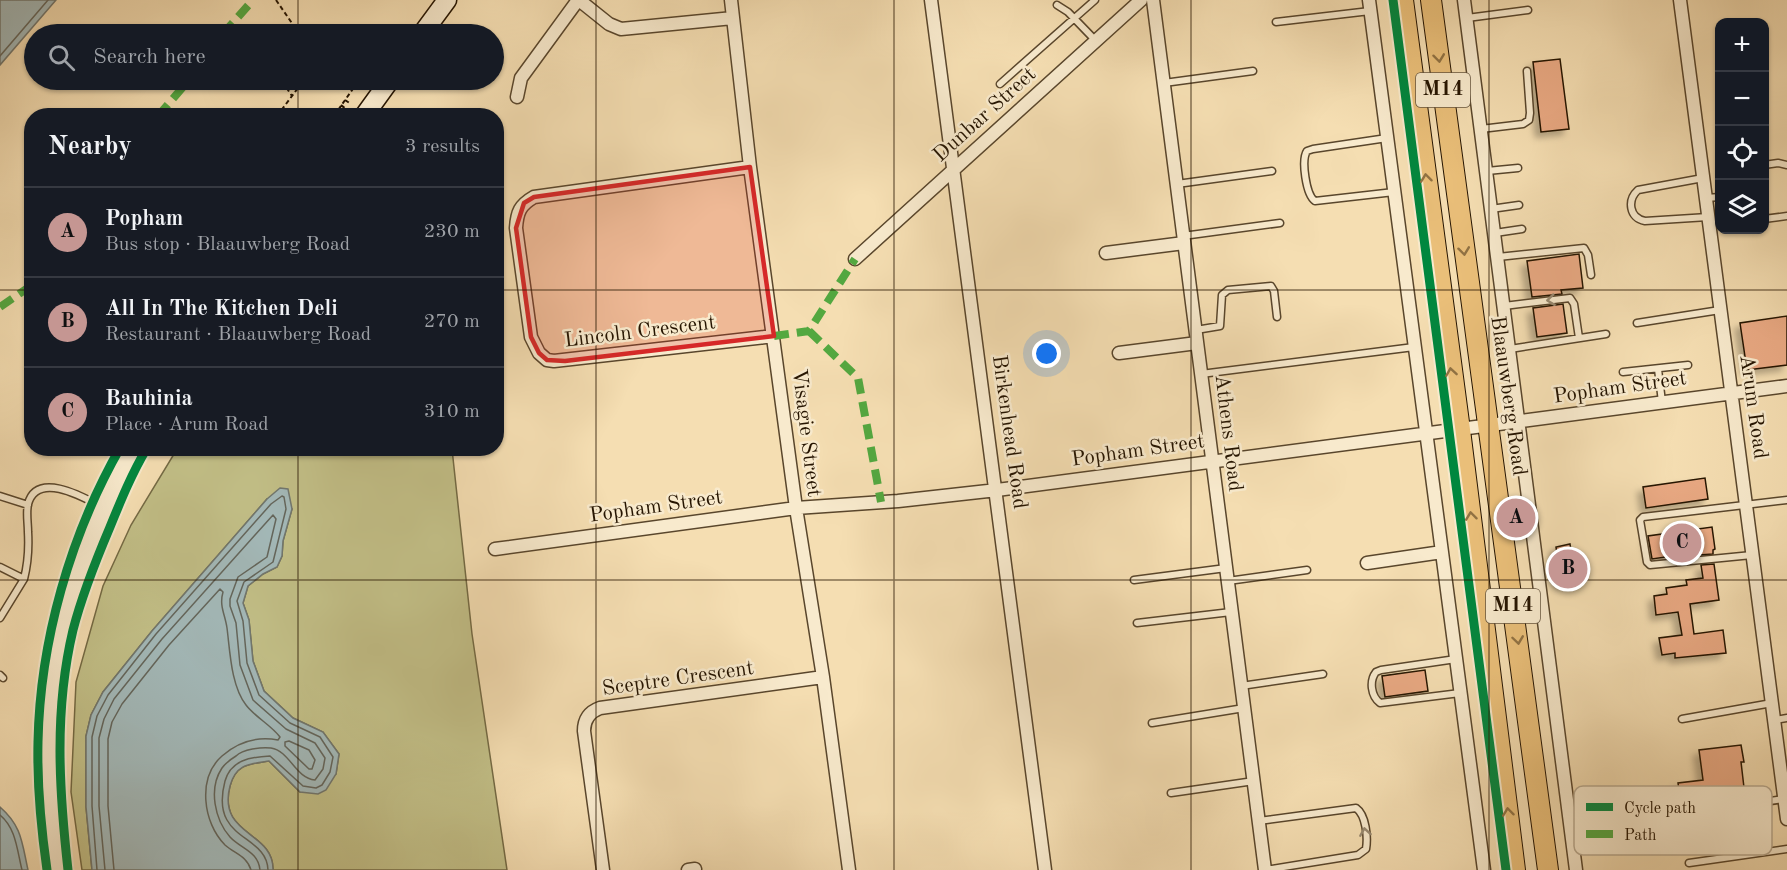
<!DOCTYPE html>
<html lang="en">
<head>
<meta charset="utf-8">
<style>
	body { margin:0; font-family:"Old Standard TT",serif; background:#20242c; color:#f1f3f6 }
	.controls { position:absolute; right:18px; top:18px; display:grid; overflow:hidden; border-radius:12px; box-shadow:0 2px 4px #0004 }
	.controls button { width:54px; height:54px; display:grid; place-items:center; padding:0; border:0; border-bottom:2px solid #363941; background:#171b24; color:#f1f3f6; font:30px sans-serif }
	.you { position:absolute; left:1047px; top:354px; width:21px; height:21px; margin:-15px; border:4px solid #fff; border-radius:50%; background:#1a73e8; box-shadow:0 0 0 9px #1a73e833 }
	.badge { display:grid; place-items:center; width:39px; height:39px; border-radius:50%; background:#c59692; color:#111; font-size:20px; font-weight:700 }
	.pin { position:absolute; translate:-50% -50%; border:3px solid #fff; box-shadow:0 2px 6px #0006 }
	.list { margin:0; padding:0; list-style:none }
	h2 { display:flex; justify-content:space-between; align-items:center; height:78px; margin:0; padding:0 24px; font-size:26px }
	h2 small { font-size:20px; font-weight:400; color:#9ea1a6 }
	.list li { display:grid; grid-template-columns:39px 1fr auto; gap:18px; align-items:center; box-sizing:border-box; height:90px; padding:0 24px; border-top:2px solid #363941 }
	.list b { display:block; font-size:22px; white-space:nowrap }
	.list p { margin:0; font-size:20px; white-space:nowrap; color:#9ea1a6 }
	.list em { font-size:20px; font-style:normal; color:#9ea1a6 }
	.icon { flex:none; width:33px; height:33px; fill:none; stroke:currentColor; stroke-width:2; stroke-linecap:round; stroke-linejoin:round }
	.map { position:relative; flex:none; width:1787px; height:870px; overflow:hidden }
	.search { position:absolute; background:#171b24; box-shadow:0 2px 4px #0004; left:24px; top:24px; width:480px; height:66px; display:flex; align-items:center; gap:15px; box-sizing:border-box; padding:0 21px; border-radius:33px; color:#9ea1a6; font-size:22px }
	.panel { position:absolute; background:#171b24; box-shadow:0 2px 4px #0004; left:24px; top:108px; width:480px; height:348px; border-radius:24px }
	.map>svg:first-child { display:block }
</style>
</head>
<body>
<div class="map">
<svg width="1787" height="870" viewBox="0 0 1787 870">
	<defs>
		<filter id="shadow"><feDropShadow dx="-5.5" dy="5.5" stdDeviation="3" flood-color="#0004"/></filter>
	</defs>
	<rect width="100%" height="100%" fill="#f5deb2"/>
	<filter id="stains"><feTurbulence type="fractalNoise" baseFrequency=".00333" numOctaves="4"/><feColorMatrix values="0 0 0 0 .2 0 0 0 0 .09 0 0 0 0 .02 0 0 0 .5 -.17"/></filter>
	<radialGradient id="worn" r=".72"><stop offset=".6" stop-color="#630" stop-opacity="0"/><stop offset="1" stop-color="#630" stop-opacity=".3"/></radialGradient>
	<path fill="#c2bf87" stroke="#746a44" stroke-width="1.5" d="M180,448L452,449L472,634L507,870H273C274,831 217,836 230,786C236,764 249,764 269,761L300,792L336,774L339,754L323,732L293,718L264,691L253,661L249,620L243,603L248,586L263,574L277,567L282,556L283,541L292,509L267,499L152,631L103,692L91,715L86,736V807L92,870H82L71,792L76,682L103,586L131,525L174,454Z"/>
	<path fill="#a3b9b9" stroke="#71776f" stroke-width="1.5" d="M0,0H56L0,65Z
		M280,488L288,489L292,509L283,541L282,556L277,567L263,574L248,586L243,603L249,620L253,661L264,691L293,718L323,732L339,754L336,774L326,790L318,794L300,792L269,761C249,764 236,764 230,786C217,836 274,831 273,870H92L86,807V736L91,715L103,692L152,631L267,499Z
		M0,807C22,826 22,843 28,870H0Z"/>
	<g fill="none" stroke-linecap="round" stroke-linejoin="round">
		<path stroke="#64665c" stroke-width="1.5" d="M0,56L48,0
			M289,741L309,750L315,760L312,769H309L285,746V742Z
			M0,815C16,828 17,850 22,870
			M97,870L92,806V737L97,716L108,695L156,634L271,504L282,496L284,497L286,509L273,562L244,582L237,601L243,621L247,663L259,695L290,723L320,737L333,757L330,772L322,785L316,788L303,786L270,756C250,757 231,760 225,781C209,842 267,833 268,870
			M105,870L99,806V738L104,719L114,699L162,639L273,515L276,519L267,557L238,577L230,599V606L236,623L240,665L253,700L286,729L315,743L325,758L323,769L315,780C295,778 290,751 271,748C261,747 243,749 236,756C231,759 225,764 222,768C208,789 215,820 230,837C241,849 258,851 260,870
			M114,870L108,806V739L112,722L122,704L169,645L220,589L223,592C219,606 225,614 227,628C230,651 231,686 246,705C255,717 271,725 280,737L278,740C256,736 238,742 222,756C197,778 203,823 225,845C235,854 247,856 251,870"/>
	</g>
	<path fill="#e9a983" stroke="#251400" stroke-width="1.5" filter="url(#shadow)" d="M1560,59L1569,129L1541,132L1533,62Z
		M1579,254L1583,288L1561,290L1562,294L1532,297L1527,261Z
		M1563,304L1567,333L1537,337L1533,308Z
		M1787,316V365L1747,370L1740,323Z
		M1705,478L1708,499L1646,508L1643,487Z
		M1712,527L1715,549L1713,550V554L1699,555V552L1652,559L1648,536Z
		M1570,544L1573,563L1583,561L1586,578L1561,582L1556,547Z
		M1714,564L1719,600L1690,604L1694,634L1723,630L1726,653L1675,658V653L1662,655L1659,638L1682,635L1678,612L1656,615L1654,596L1667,594L1666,588L1687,585L1686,580L1703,578L1701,565Z
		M1425,670L1428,691L1385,697L1382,676Z
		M1741,745L1744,762H1741L1745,796L1681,804L1678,783L1703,780L1699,750Z"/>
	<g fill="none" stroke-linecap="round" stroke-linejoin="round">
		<defs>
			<path id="service" d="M1057,5L1068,12L1096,41
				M1467,18L1528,10
				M1276,22L1370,11
				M1164,83L1253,71
				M1000,84L1095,0
				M1481,129L1523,124L1529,120L1530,113L1527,71
				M1387,138L1313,149L1307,151C1301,160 1306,195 1315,201L1394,192
				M1764,165L1778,163L1787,165
				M1487,171L1518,168
				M1703,178L1638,190C1627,200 1629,218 1645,221L1708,217
				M1177,184L1272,171
				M1706,198L1720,197
				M1491,209L1519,205
				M1764,219L1787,216
				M1495,233L1522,229
				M1183,236L1280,223
				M1498,257L1584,248L1588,255L1591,275
				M1504,306L1570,298L1574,304L1579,338
				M1637,323L1720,310
				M1196,330L1220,326L1222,295L1228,290L1271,286L1274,291L1277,317
				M1510,349L1606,334
				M1658,369L1662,402
				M1623,372L1688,365
				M1201,374L1414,347
				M0,496L28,505
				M1752,555L1650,565L1647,562L1640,520L1643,517L1787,500
				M0,567L24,579C28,563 29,549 28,532C28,523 26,513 28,504C37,470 85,498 102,507
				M1134,580L1226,568
				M1228,581L1307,570
				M0,618L24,579
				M1137,623L1231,612
				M1456,659L1381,670L1376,672C1369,681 1371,696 1380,703L1460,693
				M0,675L3,678
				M1241,686L1323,674
				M1682,719L1772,703
				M1775,720L1787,718
				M1152,723L1244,708
				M1171,793L1254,781
				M1689,813L1784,799
				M1259,821L1356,808C1366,815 1368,837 1366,849L1358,855L1265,870
				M1689,863L1787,849"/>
			<path id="minor" d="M579,0L609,24L621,29L733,18
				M731,0L750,167L796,508L823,677L849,870
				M931,0L1045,870
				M1153,0L1265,870
				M1369,0L1484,870
				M1464,0L1576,870
				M1680,0L1787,819
				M517,97L521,78L578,0
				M750,167L534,197C520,205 517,212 516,228L531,337L539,353L547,360L554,361L774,336
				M1106,253L1184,243
				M855,259L1141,0
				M1119,353L1197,343
				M495,549L796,508L898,501L997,490L1787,386
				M1367,563L1442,552
				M603,870L584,731C584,720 589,712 600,708L823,677
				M688,870L695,869"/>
			<path id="secondary" d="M422,34L447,0
				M364,116L390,80
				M54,870C43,784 44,692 68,608C73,591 80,574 86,557C99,519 113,483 134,448"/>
			<path id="primary" d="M1403,0L1460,430L1515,870
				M1431,0L1548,870"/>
		</defs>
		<use href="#service" stroke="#59462c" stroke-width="9"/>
		<use href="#minor" stroke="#59462c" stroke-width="15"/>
		<use href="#secondary" stroke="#251400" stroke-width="21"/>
		<use href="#primary" stroke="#251400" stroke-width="22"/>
		<path stroke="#251400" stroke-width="2" stroke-dasharray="4.5 3" stroke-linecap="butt" d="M276,0L296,29L312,34
			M286,80L288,90L292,96
			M345,100L351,104
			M341,105L347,110
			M277,116L304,80
			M334,116L359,80"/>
		<use href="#service" stroke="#f8eacd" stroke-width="6"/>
		<use href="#minor" stroke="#f8eacd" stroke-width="12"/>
		<use href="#secondary" stroke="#f8eacd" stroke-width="18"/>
		<use href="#primary" stroke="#eabf79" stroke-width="20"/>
		<path stroke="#53a840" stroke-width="8" stroke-dasharray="15 8" stroke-linecap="butt" d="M223,34L253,0
			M158,116L189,80
			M0,307L32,285
			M809,331L858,378L881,502
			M774,336L809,331L855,259"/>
		<defs>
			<path id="cycleway" d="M1393,0L1506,870
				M47,870C41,828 37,785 38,742C40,641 70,536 120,448
				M68,870C59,789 54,710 73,630C82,595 96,560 110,527C121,500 132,473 147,448"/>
		</defs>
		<use href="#cycleway" stroke="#f8eacd" stroke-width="13"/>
		<use href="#cycleway" stroke="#00873e" stroke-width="9"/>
	</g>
	<defs><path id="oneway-chevron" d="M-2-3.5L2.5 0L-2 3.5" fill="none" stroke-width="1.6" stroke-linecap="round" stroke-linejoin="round" transform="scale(1.5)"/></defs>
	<g stroke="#917243">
		<use href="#oneway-chevron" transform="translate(1439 58) rotate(83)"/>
		<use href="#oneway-chevron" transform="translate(1426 178) rotate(-97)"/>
		<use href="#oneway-chevron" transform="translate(1464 251) rotate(83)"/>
		<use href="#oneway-chevron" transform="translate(1451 372) rotate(-99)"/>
		<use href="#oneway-chevron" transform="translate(1471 516) rotate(-97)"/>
		<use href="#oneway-chevron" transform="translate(1518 640) rotate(82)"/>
		<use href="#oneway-chevron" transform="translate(1508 812) rotate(-97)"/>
	</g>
	<g stroke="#998a71">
		<use href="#oneway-chevron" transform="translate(1551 300) rotate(173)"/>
		<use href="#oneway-chevron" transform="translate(1365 832) rotate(-99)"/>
	</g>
	<path fill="#d62828" fill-opacity="0.2" stroke="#d62828" stroke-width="4.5" stroke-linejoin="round" d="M750,167L774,336L565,361L547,360L539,353L531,337L516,228L524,203L534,197Z"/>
	<path fill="none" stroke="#251400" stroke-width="1.5" stroke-opacity="0.55" d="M298,0V34M596,0V870M894,0V870M1191,0V870M1489,0V870M298,80V116M0,290H32M496,290H1787M298,448V870M0,580H1787"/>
	<g text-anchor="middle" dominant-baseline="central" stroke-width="5" stroke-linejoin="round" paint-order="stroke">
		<g fill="#f8eacd" stroke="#64543e" stroke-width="1.5">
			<rect x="1416" y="73" width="54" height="34" rx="4.5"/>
			<rect x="1486" y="589" width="54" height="34" rx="4.5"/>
		</g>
		<g font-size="20" font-weight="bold" fill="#251400">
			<text x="1443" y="90">M14</text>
			<text x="1513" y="606">M14</text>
		</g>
		<g font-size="21" fill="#251400" stroke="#f8eacd">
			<text transform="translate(985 115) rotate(-42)">Dunbar Street</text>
			<text transform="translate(640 332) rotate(-7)">Lincoln Crescent</text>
			<text transform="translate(1620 388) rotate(-8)">Popham Street</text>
			<text transform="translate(1508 396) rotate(82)">Blaauwberg Road</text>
			<text transform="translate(1753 407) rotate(82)">Arum Road</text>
			<text transform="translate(1009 432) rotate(82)">Birkenhead Road</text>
			<text transform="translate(806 433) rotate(83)">Visagie Street</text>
			<text transform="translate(1228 433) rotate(83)">Athens Road</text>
			<text transform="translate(1138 451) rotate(-8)">Popham Street</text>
			<text transform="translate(656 507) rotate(-8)">Popham Street</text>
			<text transform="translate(678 679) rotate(-8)">Sceptre Crescent</text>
		</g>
	</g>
	<rect x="1574" y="786" width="198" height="69" rx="9" fill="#f8eacd" stroke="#b9aa90" stroke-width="1.5"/>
	<rect x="1586" y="803" width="27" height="8" fill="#00873e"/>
	<rect x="1586" y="830" width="27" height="8" fill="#53a840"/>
	<g font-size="16" fill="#251400">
		<text x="1624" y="813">Cycle path</text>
		<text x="1624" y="840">Path</text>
	</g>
	<rect width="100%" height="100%" filter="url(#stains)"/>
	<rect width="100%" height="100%" fill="url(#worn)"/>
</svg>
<div class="controls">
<button>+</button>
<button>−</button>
<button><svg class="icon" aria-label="locate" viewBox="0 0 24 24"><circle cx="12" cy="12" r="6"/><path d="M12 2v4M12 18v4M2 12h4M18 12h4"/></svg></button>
<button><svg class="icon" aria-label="layers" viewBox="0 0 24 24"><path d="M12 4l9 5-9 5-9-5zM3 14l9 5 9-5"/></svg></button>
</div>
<div class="you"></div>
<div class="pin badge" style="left:1516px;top:518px">A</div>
<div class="pin badge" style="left:1568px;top:569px">B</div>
<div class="pin badge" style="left:1682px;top:543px">C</div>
<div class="search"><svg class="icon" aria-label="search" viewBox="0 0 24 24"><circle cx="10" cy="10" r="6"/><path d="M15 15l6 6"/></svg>Search here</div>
<section class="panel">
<h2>Nearby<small>3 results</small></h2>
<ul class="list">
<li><span class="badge">A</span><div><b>Popham</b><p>Bus stop · Blaauwberg Road</p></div><em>230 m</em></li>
<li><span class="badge">B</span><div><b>All In The Kitchen Deli</b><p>Restaurant · Blaauwberg Road</p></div><em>270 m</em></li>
<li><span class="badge">C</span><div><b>Bauhinia</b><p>Place · Arum Road</p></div><em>310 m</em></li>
</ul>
</section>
</div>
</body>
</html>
